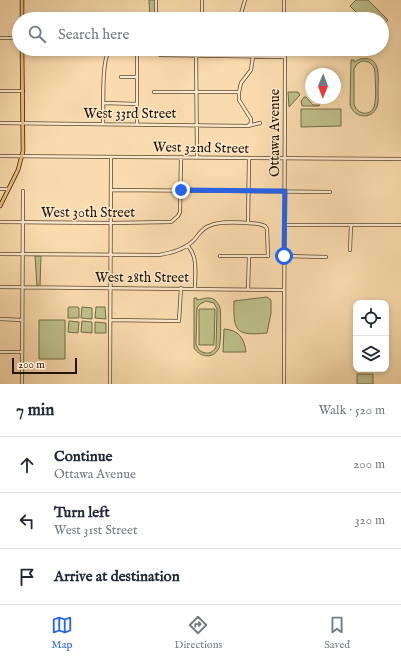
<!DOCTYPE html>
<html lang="en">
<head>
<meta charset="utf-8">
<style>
	body { margin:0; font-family:"IM FELL English",serif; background:#f6f6f7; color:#1f2937 }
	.controls { position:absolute; right:12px; bottom:12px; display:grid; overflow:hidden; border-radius:8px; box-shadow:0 2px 6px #0003 }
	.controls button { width:36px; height:36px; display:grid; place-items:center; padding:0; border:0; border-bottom:1px solid #e0e1e3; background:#fff; color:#1f2937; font:20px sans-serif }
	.compass { position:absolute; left:305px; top:68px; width:36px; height:36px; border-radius:50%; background:#fff; box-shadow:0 2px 6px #0003; rotate:181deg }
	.scale { position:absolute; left:12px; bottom:10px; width:65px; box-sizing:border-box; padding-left:4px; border:2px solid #261507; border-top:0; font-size:11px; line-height:14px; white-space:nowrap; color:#261507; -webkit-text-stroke:3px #fbe8ca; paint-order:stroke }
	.stop { position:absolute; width:12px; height:12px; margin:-9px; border:3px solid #2563eb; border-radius:50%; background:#fff }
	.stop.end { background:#2563eb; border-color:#fff; box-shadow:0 1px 4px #0008 }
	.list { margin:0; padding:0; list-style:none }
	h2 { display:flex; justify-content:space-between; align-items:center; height:52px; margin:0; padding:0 16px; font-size:17px }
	h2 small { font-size:13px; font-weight:400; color:#747a83 }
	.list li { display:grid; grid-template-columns:26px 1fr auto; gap:12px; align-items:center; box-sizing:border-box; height:56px; padding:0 16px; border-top:1px solid #e0e1e3 }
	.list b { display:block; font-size:15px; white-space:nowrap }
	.list p { margin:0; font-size:13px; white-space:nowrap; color:#747a83 }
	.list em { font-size:13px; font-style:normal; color:#747a83 }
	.icon { flex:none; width:22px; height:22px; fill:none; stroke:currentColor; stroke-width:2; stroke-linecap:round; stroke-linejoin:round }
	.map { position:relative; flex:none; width:401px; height:384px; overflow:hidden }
	.search { position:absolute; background:#fff; box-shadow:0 2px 6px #0003; left:12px; right:12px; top:12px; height:44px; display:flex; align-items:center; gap:10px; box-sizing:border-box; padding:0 14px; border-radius:22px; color:#747a83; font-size:15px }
	.sheet { height:220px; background:#fff }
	nav { display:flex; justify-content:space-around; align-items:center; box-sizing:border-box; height:56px; border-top:1px solid #e0e1e3; background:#fff; font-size:11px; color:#747a83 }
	nav a { display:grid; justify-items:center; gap:2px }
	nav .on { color:#2563eb }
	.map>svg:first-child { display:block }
</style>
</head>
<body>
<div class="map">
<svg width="401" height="384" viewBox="0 0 401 384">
	<rect width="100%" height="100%" fill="#f9dbad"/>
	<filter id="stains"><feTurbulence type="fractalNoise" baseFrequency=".005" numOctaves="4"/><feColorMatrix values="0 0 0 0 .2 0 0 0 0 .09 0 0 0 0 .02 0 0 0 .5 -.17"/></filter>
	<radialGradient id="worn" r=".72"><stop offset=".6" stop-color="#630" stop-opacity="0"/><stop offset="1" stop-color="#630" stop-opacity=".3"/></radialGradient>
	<path fill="#bdc08a" stroke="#726a48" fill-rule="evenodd" d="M149,0H155V19H150Z
		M356,0H368L388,20L382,26V19H363L350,6Z
		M360,59C382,55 378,77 378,91C378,96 379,104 376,109C374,113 370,115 366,116C358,116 353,113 350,105L351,60H354V62ZM362,61C369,61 374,64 375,72C375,81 377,99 374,107C369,118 355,113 354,103V69L357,64Z
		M288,92H298L300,95L289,107Z
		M304,97H306L313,105H320L319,106H302L301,101Z
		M301,109H341V126L301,127Z
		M35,256H41L40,286H37Z
		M267,297L271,300V313L267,333C236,336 233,332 234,301Z
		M194,298H197V300C204,299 209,296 215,300C217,302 219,305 220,308C221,313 221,344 219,348C213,360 200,357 194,348ZM206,301L214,303L217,309L216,347C212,354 206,355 199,350L196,344L197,308L200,304Z
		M69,307H78L79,308V318H68V308Z
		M82,307L92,308V319L81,318Z
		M96,307H105L106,319L95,318Z
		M199,309H215L214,345H199Z
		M39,320H65V359H39Z
		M69,321L79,322L78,333L68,332Z
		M82,321L92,322V333L81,332Z
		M95,322L106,323V333H95Z
		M224,329C239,330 244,338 246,352H223Z
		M357,374H373V384H357Z"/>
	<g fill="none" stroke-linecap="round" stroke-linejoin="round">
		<defs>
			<path id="minor" d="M156,0V19
				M284,0V19
				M22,17H108
				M240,17L245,0
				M201,19L202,11V0
				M0,38H19
				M159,49L160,55L285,57
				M196,49L197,157
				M121,77H137
				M0,91H23
				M154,92H239
				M104,103L137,104
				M0,123L248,126L260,123
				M103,124C104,108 101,62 109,51H134L137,53V124
				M248,126L251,123V119L239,100V92L241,83L251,70L253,56
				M0,156L401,159
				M0,189H8
				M111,190L330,192
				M0,222L111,223L171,222L178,216L180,212L181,157
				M248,223L249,158
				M285,225H401
				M188,246C198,257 195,273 195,288
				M350,250L351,225
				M0,254L159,255C171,253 184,250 193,241C198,236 202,228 209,226C221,220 246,223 259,224L265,226L267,229L268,256H220
				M284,256L326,257
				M0,287L284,290
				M248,289L249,256
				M0,319L22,320
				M110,320L179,321L181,288
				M0,352H22
				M22,384L23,191
				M110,384L111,157
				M284,384L285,49"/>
			<path id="major" d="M22,0V19
				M0,206L18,170L23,151L22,49"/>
		</defs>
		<use href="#minor" stroke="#5b4630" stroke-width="4"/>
		<use href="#major" stroke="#261507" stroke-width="4.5"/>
		<use href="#minor" stroke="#fbe8ca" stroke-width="2.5"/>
		<use href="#major" stroke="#ecbe76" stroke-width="3"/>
	</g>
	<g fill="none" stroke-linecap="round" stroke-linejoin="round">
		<path stroke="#2563eb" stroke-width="5" d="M181,190L285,191L284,256"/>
	</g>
	<g text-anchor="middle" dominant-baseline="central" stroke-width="3" stroke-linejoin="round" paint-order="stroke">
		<g font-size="14" fill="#261507" stroke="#fbe8ca">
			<text x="130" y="114">West 33rd Street</text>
			<text transform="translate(275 133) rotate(-90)">Ottawa Avenue</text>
			<text transform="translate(201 148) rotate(1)">West 32nd Street</text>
			<text x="88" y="213">West 30th Street</text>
			<text x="142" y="278">West 28th Street</text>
		</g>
	</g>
	<rect width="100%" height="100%" filter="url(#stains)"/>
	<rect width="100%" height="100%" fill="url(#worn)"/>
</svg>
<div class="controls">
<button><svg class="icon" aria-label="locate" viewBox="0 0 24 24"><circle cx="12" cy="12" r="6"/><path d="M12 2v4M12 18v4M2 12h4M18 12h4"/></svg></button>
<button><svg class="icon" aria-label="layers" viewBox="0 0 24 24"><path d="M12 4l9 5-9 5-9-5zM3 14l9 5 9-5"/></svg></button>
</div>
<svg class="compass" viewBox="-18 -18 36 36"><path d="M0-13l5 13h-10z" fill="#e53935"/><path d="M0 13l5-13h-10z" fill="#747a83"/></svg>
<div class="scale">200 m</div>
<div class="stop" style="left:284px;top:256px"></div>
<div class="stop end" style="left:181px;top:190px"></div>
<div class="search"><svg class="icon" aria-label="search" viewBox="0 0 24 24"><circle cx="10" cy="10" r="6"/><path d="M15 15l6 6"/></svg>Search here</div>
</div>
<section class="sheet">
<h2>7 min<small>Walk · 520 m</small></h2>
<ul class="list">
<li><svg class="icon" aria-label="ahead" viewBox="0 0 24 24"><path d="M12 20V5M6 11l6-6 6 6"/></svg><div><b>Continue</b><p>Ottawa Avenue</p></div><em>200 m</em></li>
<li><svg class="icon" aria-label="left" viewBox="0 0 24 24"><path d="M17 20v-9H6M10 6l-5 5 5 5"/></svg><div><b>Turn left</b><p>West 31st Street</p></div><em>320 m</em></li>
<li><svg class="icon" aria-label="arrive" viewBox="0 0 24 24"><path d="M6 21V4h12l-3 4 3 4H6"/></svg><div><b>Arrive at destination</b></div></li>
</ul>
</section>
<nav>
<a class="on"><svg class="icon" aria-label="map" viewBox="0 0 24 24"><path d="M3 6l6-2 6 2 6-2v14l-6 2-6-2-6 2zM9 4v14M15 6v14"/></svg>Map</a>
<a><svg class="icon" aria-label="directions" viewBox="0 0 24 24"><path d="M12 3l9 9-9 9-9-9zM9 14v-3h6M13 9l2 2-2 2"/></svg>Directions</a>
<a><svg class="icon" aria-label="saved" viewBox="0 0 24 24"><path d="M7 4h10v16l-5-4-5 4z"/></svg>Saved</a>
</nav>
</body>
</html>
